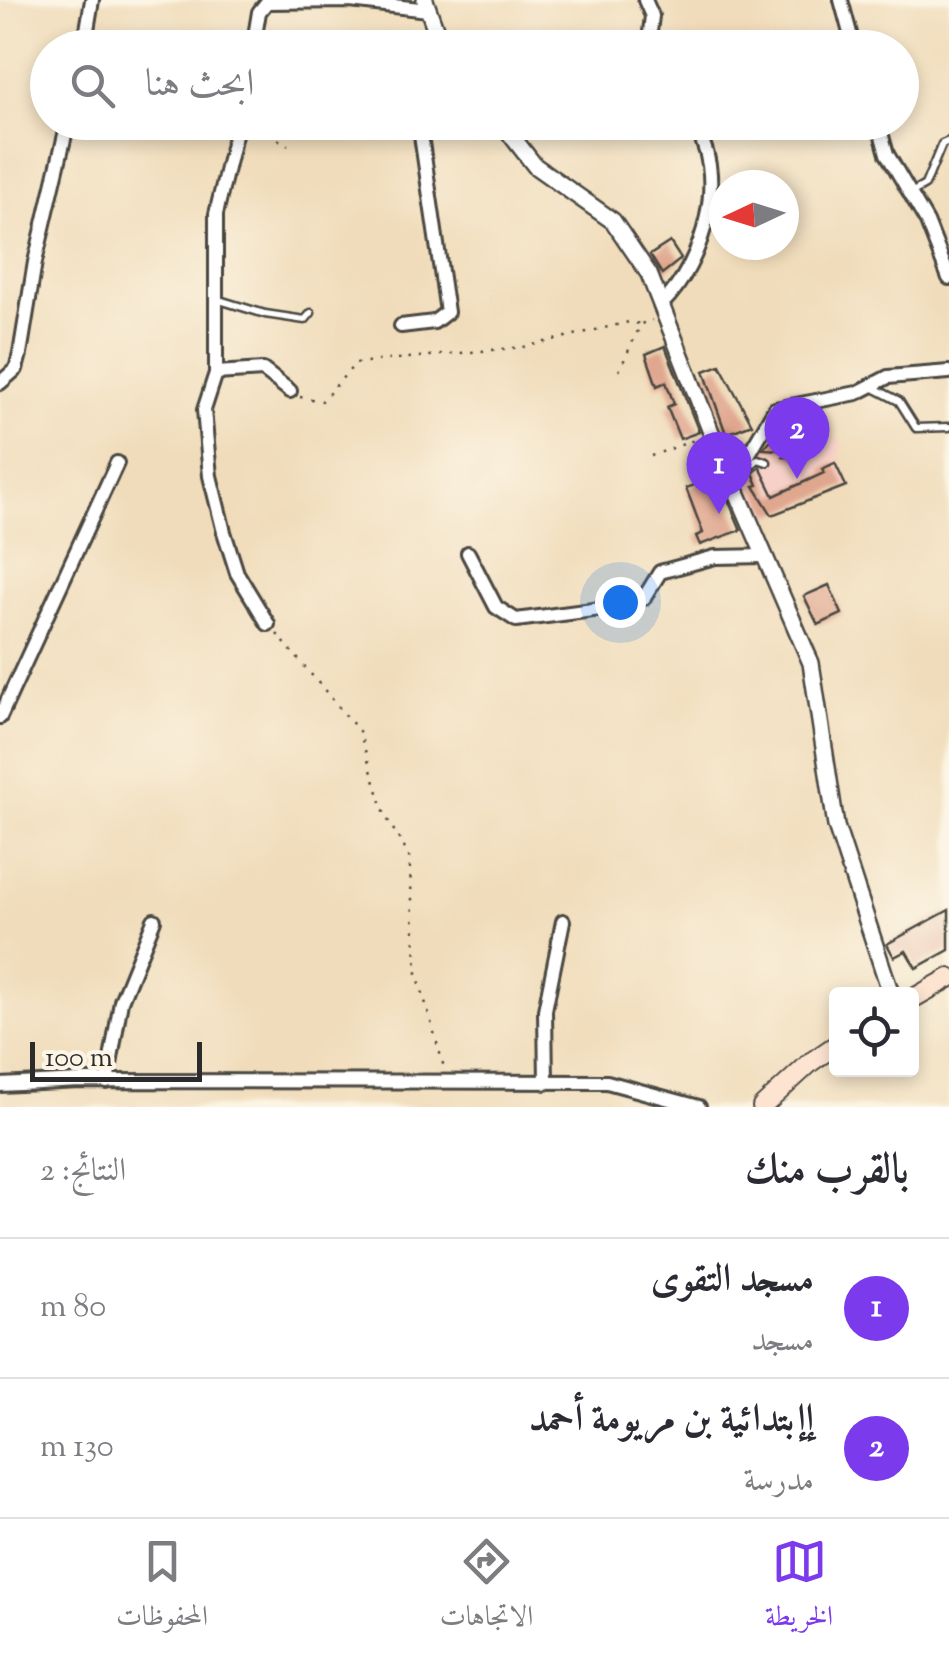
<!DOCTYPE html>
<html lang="ar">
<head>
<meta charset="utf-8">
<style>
	body { margin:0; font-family:"Sorts Mill Goudy",Amiri,serif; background:#f2f2f3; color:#2b2b33; direction:rtl }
	.controls { position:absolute; right:30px; bottom:30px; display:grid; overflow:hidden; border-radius:10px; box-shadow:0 5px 15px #0003 }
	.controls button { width:90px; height:90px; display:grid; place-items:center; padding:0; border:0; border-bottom:2px solid #e1e1e2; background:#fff; color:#2b2b33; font:50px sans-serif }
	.compass { position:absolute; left:709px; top:170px; width:90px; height:90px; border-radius:50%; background:#fff; box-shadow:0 5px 15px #0003; rotate:266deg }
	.scale { position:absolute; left:30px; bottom:25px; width:172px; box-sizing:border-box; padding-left:10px; border:5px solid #2b2b2b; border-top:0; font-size:28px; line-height:35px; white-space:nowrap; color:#2b2b2b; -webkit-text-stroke:8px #fcf5e5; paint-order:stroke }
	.you { position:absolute; left:620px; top:602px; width:35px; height:35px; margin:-25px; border:8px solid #fff; border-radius:50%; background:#1a73e8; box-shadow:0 0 0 15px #1a73e833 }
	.badge { display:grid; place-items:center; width:65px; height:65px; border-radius:50%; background:#7c3aed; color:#fff; font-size:32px; font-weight:700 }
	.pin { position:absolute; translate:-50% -82px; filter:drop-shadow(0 2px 5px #0008) }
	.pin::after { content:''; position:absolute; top:52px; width:35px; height:30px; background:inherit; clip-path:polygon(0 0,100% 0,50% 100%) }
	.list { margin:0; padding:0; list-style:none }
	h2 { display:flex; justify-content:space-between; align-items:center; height:130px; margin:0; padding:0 40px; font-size:42px }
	h2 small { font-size:32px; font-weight:400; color:#7c7c81 }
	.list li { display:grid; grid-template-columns:65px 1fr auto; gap:30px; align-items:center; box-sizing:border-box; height:140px; padding:0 40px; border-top:2px solid #e1e1e2 }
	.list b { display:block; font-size:38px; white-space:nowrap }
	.list p { margin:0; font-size:32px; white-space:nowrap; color:#7c7c81 }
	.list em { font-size:32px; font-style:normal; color:#7c7c81 }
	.icon { flex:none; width:55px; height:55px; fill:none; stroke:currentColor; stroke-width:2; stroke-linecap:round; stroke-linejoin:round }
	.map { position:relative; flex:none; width:949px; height:1107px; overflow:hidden; direction:ltr }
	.search { position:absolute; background:#fff; box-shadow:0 5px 15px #0003; left:30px; right:30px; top:30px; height:110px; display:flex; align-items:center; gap:25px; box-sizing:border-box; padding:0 35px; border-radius:55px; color:#7c7c81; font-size:38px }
	.sheet { height:410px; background:#fff }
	nav { display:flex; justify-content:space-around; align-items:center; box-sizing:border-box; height:140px; border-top:2px solid #e1e1e2; background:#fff; font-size:28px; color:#7c7c81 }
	nav a { display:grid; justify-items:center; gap:5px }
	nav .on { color:#7c3aed }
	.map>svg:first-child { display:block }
</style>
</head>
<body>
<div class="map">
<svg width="949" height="1107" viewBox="0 0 949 1107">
	<rect width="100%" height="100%" fill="#fcf5e5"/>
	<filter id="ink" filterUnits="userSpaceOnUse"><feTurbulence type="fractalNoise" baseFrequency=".01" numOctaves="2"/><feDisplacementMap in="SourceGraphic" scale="20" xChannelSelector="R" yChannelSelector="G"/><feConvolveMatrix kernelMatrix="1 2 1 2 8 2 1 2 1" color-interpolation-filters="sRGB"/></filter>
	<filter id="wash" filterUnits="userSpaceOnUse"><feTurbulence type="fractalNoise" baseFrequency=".0048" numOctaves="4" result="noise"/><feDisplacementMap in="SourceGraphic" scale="40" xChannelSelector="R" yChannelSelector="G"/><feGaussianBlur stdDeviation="2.25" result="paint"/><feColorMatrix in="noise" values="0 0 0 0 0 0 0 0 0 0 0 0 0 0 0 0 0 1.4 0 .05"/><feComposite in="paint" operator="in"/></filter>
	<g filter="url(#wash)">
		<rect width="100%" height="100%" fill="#f0dcba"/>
		<path fill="#f7d1c7" d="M767,429L820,432L843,441L839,460L851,484L762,521L742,470Z"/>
		<g id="blocks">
			<path fill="#e0a78f" d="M670,242L681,259L662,274L650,255Z
				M665,346L699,432L680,439L667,407L674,404L666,382L657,386L646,354Z
				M720,365L752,424L726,434L704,371Z
				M773,438L804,439L807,458L782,457L795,451L763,449Z
				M835,463L846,486L772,515L754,486L758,485L753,473L760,467L774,496L824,473L822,469Z
				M718,476L741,530L700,545L696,536L703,533L686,488Z
				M829,585L842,614L818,625L804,596Z
				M949,910V950L916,968L906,951L894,957L887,944Z"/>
		</g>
	</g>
	<g filter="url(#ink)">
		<use href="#blocks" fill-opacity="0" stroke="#494640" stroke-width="2.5"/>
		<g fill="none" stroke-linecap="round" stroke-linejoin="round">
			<defs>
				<path id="service" d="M911,193L925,185L942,144L949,141
					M708,206L724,201
					M216,299L265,314L305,320L311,313
					M872,387L899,401L916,428L949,427
					M743,473L758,459L767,462"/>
				<path id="minor" d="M645,0L652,16L648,48
					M841,0L854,48
					M84,48L92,0
					M253,48L259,12L267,2L350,1L428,10
					M424,48L434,34
					M238,122L216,214V373L204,410L210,476L224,532L237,573L268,624
					M878,122L887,154L927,222L949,278
					M662,304C703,264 731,172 691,122
					M401,326L434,322L447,312L419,122
					M216,373L263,370L290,391
					M0,383L16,369L20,354L35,262L68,122
					M733,481L775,409L857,393L888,377L949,372
					M468,553L496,607L516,620L616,607L644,598L660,572L715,557L765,556
					M0,717L117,463
					M107,1082L121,1001L154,920
					M546,1083L545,1010L563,921
					M0,1085L80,1081L607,1082L699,1107"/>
				<path id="tertiary" d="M425,0L442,48
					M501,122L535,166L613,221L649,274L711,432L811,663L836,826L891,994"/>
				<path id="secondary" d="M912,999L949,978
					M762,1107L811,1062L836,1045"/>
			</defs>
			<use href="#service" stroke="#494640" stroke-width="11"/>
			<use href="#minor" stroke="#494640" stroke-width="18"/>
			<use href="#tertiary" stroke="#494640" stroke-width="20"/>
			<use href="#secondary" stroke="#494640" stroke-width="22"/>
			<path stroke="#494640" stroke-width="2.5" stroke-dasharray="2.5 8" stroke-linecap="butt" d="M248,131L268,134L288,145
				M619,371L641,324L652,320
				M300,397L322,401L356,363L524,347L629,322L641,324
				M651,456L697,439
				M277,634L359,731L385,815L409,856L417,973L445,1071"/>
			<use href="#service" stroke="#fff" stroke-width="6"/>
			<use href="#minor" stroke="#fff" stroke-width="12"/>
			<use href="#tertiary" stroke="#fff" stroke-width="15"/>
			<use href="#secondary" stroke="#fde4d1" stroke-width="18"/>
		</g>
	</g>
</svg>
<div class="controls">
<button><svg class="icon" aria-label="locate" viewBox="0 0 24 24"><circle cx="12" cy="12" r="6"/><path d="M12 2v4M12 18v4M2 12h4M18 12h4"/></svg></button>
</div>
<svg class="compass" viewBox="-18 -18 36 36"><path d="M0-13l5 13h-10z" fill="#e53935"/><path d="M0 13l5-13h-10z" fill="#7c7c81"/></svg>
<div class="scale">100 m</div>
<div class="you"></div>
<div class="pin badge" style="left:719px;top:514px">1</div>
<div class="pin badge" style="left:797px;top:479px">2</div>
<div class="search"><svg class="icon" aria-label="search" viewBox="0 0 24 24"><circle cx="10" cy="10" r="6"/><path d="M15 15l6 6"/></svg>ابحث هنا</div>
</div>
<section class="sheet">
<h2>بالقرب منك<small>النتائج: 2</small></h2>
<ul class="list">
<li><span class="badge">1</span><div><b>مسجد التقوى</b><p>مسجد</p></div><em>80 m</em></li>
<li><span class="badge">2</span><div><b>إإبتدائية بن مريومة أحمد</b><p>مدرسة</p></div><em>130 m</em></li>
</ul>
</section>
<nav>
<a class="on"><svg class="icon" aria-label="map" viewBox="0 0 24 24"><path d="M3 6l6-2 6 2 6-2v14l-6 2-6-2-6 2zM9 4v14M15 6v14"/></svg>الخريطة</a>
<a><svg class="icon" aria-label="directions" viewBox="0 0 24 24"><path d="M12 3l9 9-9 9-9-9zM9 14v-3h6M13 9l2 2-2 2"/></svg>الاتجاهات</a>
<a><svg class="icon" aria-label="saved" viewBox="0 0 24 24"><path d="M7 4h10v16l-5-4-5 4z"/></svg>المحفوظات</a>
</nav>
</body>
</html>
